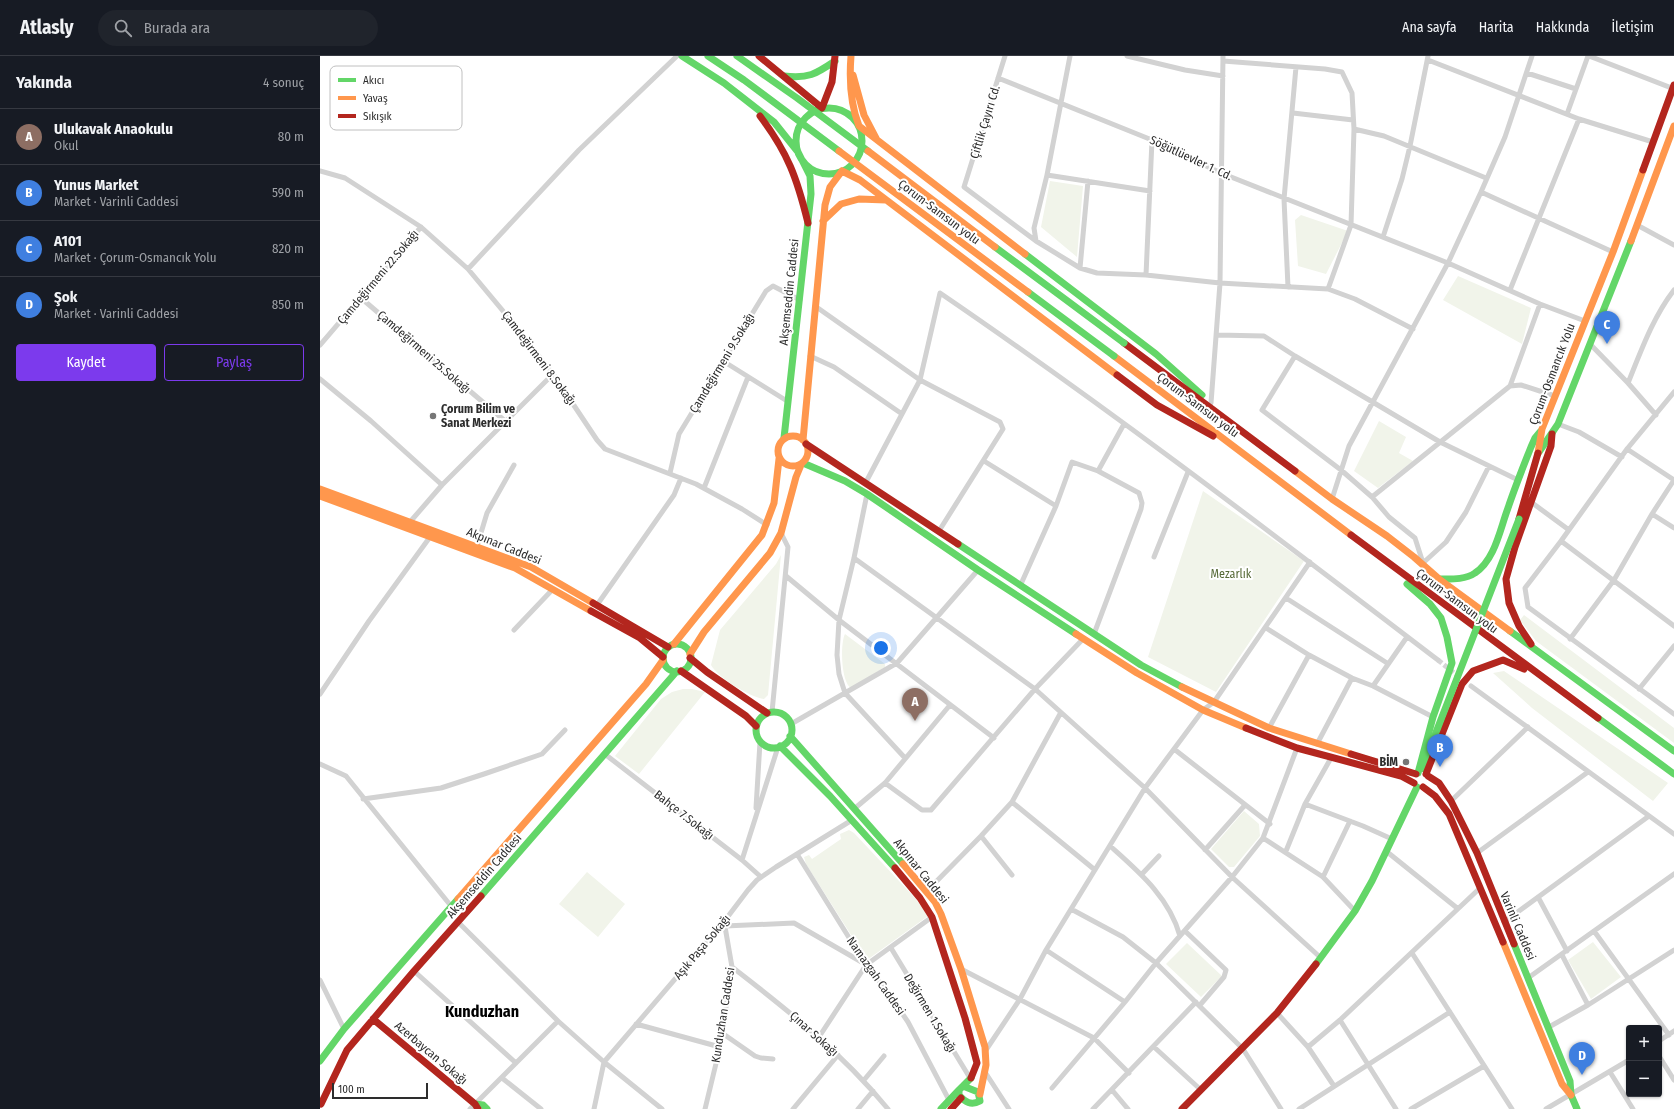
<!DOCTYPE html>
<html lang="tr">
<head>
<meta charset="utf-8">
<style>
	body { margin:0; font-family:"Fira Sans Condensed",sans-serif; background:#20242c; color:#f1f3f6 }
	.controls { position:absolute; right:12px; bottom:12px; display:grid; overflow:hidden; border-radius:4px; box-shadow:0 1px 3px #0004 }
	.controls button { width:36px; height:36px; display:grid; place-items:center; padding:0; border:0; border-bottom:1px solid #363941; background:#171b24; color:#f1f3f6; font:20px sans-serif }
	.scale { position:absolute; left:12px; bottom:10px; width:96px; box-sizing:border-box; padding-left:4px; border:2px solid #2d2d2d; border-top:0; font-size:11px; line-height:14px; white-space:nowrap; color:#2d2d2d; -webkit-text-stroke:3px #fff; paint-order:stroke }
	.you { position:absolute; left:561px; top:592px; width:14px; height:14px; margin:-10px; border:3px solid #fff; border-radius:50%; background:#1a73e8; box-shadow:0 0 0 6px #1a73e833 }
	.badge { display:grid; place-items:center; width:26px; height:26px; border-radius:50%; background:#7c3aed; color:#fff; font-size:13px; font-weight:700 }
	.pin { position:absolute; translate:-50% -33px; filter:drop-shadow(0 1px 2px #0008) }
	.pin::after { content:''; position:absolute; top:21px; width:14px; height:12px; background:inherit; clip-path:polygon(0 0,100% 0,50% 100%) }
	.list { margin:0; padding:0; list-style:none }
	h2 { display:flex; justify-content:space-between; align-items:center; height:52px; margin:0; padding:0 16px; font-size:17px }
	h2 small { font-size:13px; font-weight:400; color:#9ea1a6 }
	.list li { display:grid; grid-template-columns:26px 1fr auto; gap:12px; align-items:center; box-sizing:border-box; height:56px; padding:0 16px; border-top:1px solid #363941 }
	.list b { display:block; font-size:15px; white-space:nowrap }
	.list p { margin:0; font-size:13px; white-space:nowrap; color:#9ea1a6 }
	.list em { font-size:13px; font-style:normal; color:#9ea1a6 }
	.actions { display:flex; gap:8px; padding:12px 16px }
	.actions a { flex:1; padding:9px 0; border:1px solid #7c3aed; border-radius:4px; text-align:center; font-size:14px; color:#7c3aed }
	.actions .main { background:#7c3aed; color:#fff }
	.icon { flex:none; width:22px; height:22px; fill:none; stroke:currentColor; stroke-width:2; stroke-linecap:round; stroke-linejoin:round }
	.map { position:relative; flex:none; width:1354px; height:1053px; overflow:hidden }
	header { display:flex; align-items:center; gap:24px; box-sizing:border-box; height:56px; padding:0 20px; background:#171b24; border-bottom:1px solid #363941 }
	header strong { font-size:19px }
	nav { display:flex; gap:22px; margin-inline-start:auto; font-size:14px }
	.search { width:280px; height:36px; background:#20242c; display:flex; align-items:center; gap:10px; box-sizing:border-box; padding:0 14px; border-radius:22px; color:#9ea1a6; font-size:15px }
	main { display:flex }
	aside { flex:1; background:#171b24 }
	.map>svg:first-child { display:block }
</style>
</head>
<body>
<header>
<strong>Atlasly</strong>
<div class="search"><svg class="icon" aria-label="search" viewBox="0 0 24 24"><circle cx="10" cy="10" r="6"/><path d="M15 15l6 6"/></svg>Burada ara</div>
<nav><a>Ana sayfa</a><a>Harita</a><a>Hakkında</a><a>İletişim</a></nav>
</header>
<main>
<aside>
<h2>Yakında<small>4 sonuç</small></h2>
<ul class="list">
<li><span class="badge" style="background:#8d6e63">A</span><div><b>Ulukavak Anaokulu</b><p>Okul</p></div><em>80 m</em></li>
<li><span class="badge" style="background:#3f7fe0">B</span><div><b>Yunus Market</b><p>Market · Varinli Caddesi</p></div><em>590 m</em></li>
<li><span class="badge" style="background:#3f7fe0">C</span><div><b>A101</b><p>Market · Çorum-Osmancık Yolu</p></div><em>820 m</em></li>
<li><span class="badge" style="background:#3f7fe0">D</span><div><b>Şok</b><p>Market · Varinli Caddesi</p></div><em>850 m</em></li>
</ul>
<div class="actions"><a class="main">Kaydet</a><a>Paylaş</a></div>
</aside>
<div class="map">
<svg width="1354" height="1053" viewBox="0 0 1354 1053">
	<rect width="100%" height="100%" fill="#fff"/>
	<path fill="#f1f4ea" d="M730,125L763,130L757,201L721,171Z
		M981,159L1028,175L1006,218L978,210L975,164Z
		M1138,220L1211,252L1202,288L1123,244Z
		M1059,365L1086,381L1079,397L1093,405L1058,432L1034,415Z
		M883,435L984,505L896,636L828,601Z
		M461,499L448,639L444,643C430,641 398,622 391,609L400,574L456,508Z
		M1204,559L1354,672V687L1216,585L1200,564Z
		M525,578L565,608V611L531,632C521,626 520,588 525,578Z
		M1184,615L1348,727L1333,745L1212,652L1173,617Z
		M363,633H372L385,636L319,718L295,700L341,643L352,636Z
		M924,755L939,768L940,780L914,811H909L891,793Z
		M529,774L534,777L595,842L608,860L547,904L486,808L484,801L489,799L492,803L521,783L520,778Z
		M267,816L305,848L278,881L239,848Z
		M1273,886L1301,921L1271,943L1248,904Z
		M867,887L902,920L881,941L846,908Z"/>
	<g fill="none" stroke-linecap="round" stroke-linejoin="round">
		<path stroke="#d5d5d5" stroke-width="5" stroke-dasharray="5 2.5" stroke-linecap="butt" d="M1118,604L1139,621"/>
		<path stroke="#d2d2d2" stroke-width="5" d="M685,0L644,131L716,185L760,212L777,217L826,219
			M807,0L865,14L903,20
			M1269,0L1354,33
			M1108,4L1259,63L1333,86
			M903,5L1005,13L1022,16L1032,37L1034,73L1031,169L1008,233
			M1207,17L1256,33
			M678,22L832,84L901,117L1128,207L1220,248L1265,265
			M973,57L1033,64
			M1247,58L1268,0
			M1034,73L1064,80L1166,122
			M832,84L826,219L900,227L1008,233L1035,243L1093,273
			M0,115L25,122L101,171L148,213L193,267L233,318L277,384L285,393L376,428L422,453L447,469
			M727,119L830,135
			M1161,136L1293,196
			M1317,169L1354,189
			M1063,181L1082,123L1090,90L1108,0
			M716,185L714,172L727,119L750,0
			M760,212L768,125
			M148,213L259,94L357,0
			M968,231L964,143L976,11
			M1190,234L1259,63
			M41,242L185,365
			M495,250L600,324L680,366L683,373L619,475
			M897,279L944,280L975,300L1120,386L1198,424
			M1270,288L1308,327L1336,359
			M0,289L101,171
			M490,300L514,311L582,358
			M975,300L942,354L1021,414L1052,441L1069,461L1095,482L1103,507L1126,486L1146,456L1169,410
			M403,305L467,345
			M0,323L51,365L122,429
			M1308,327C1321,295 1333,261 1354,234
			M1190,330L1201,329L1235,340
			M1354,336L1307,393L1241,485L1205,532L1208,551L1354,658
			M891,347L900,227L903,0
			M1238,368L1259,376L1302,401
			M1307,393L1354,424
			M664,405L736,450
			M778,415L804,368
			M350,417L359,378L446,235L453,230L480,244
			M546,426L600,324L620,237C790,353 954,479 1118,604
			M384,432L428,321
			M547,438L534,502L519,564L517,599L519,618L525,637L585,702
			M1052,441L1190,330L1220,248
			M1012,443L1029,390L1128,207L1161,136L1185,81L1212,0
			M1211,446L1249,474
			M1332,458L1354,472
			M90,466L122,429L233,318
			M1241,485L1354,570
			M157,490L167,457L194,409
			M834,501L868,416
			M534,502L715,633L825,732L912,821L1001,902
			M466,520L519,564L674,682
			M701,528L736,450L752,406L778,415L819,437L822,447L821,453L774,578
			M966,542L1067,607
			M277,549L354,439L361,422
			M946,572L989,599L1032,622L1053,630L1113,661
			M194,574L233,533
			M1250,583L1294,524L1332,458L1354,424
			M1053,630L1087,581
			M1151,630L1354,778
			M1319,633L1354,590
			M0,638L49,565L110,481
			M452,656L468,491L461,477
			M471,668L577,607L658,514
			M949,672L989,599
			M997,688L1032,622
			M854,693L950,768
			M286,699L422,804L441,821
			M0,708L26,720L131,850
			M565,727L602,754H611L715,633L763,583
			M43,743L121,732L164,718L222,698L245,674
			M1131,745L1208,671
			M692,746L775,814
			M985,748L1043,770L1072,783
			M436,752L440,686
			M534,753L565,727L630,649
			M661,780L692,819
			M943,782L1003,821L1035,855
			M790,790C819,816 849,841 860,880
			M885,794L925,749
			M966,795L985,748L1011,702
			M1066,795L1137,852
			M1157,797L1268,716
			M477,798L546,909L567,935L588,966L629,1044
			M422,804L458,691
			M822,818L839,800
			M1003,821L1030,765
			M606,836L661,780L692,746L740,658
			M1218,841L1247,895
			M751,853L803,881L836,907L923,993L961,1053
			M138,866L238,965L284,1006L342,1053
			M1184,866L1329,760
			M405,870L474,867L545,908
			M865,875L906,914L904,921L880,949
			M1274,875L1349,979
			M571,892L650,1022
			M726,894L805,946
			M1092,897L1192,1053
			M1242,899L1268,949
			M412,911C469,955 522,997 568,1053
			M641,913L774,982L809,1017
			M94,915L196,1007
			M1208,922L1354,818
			M0,924L24,973
			M957,957L988,991L1014,1030
			M1020,964L1076,1053
			M316,968L400,991
			M1229,971L1268,949L1354,894
			M402,977L435,1000L441,1002L453,1003
			M499,981L546,909L612,861
			M1339,985L1354,975
			M834,991L881,1034
			M988,991L1020,964L1160,832
			M666,994L700,943L726,894L825,732L883,654L894,646L990,506
			M1339,1000L1354,1024
			M665,1016L689,1053
			M1290,1016L1313,1053
			M182,1022L221,1053
			M544,1024L564,1000
			M732,1032L805,946L836,907L912,821L943,782L977,692
			M792,1034L808,1053
			M150,1053L238,965
			M274,1053L284,1006L403,867L428,834L437,824L456,811L532,764
			M385,1053L400,991L412,911L404,865
			M473,1053L518,999
			M538,1053L553,1035
			M773,1053L876,946
			M979,1053L1130,956
			M1091,1053L1164,1010
			M1226,1053L1309,1004"/>
		<path stroke="#63d668" stroke-width="7" d="M362,0L404,27L454,66L478,96
			M464,20C488,23 496,18 515,5
			M476 85a33 33 0 1 1 66 0a33 33 0 1 1-66 0Z
			M705,198L836,298L882,339
			M464,382L491,138L490,120L478,96
			M1219,396L1238,368L1311,185
			M483,407L525,425L547,438L658,514L756,578
			M638,488L821,609L862,631
			M1119,523C1131,523 1145,524 1155,517C1175,504 1180,473 1188,452C1195,431 1203,411 1211,391L1215,382L1220,376
			M1087,528L1110,548L1121,562L1127,581L1132,607L1113,661L1098,717
			M1190,575L1354,695
			M343 602a14 14 0 1 1 28 0a14 14 0 1 1-28 0Z
			M436 674a18 18 0 1 1 36 0a18 18 0 1 1-36 0Z
			M1278,662L1354,718
			M470,680L583,808
			M460,690L510,740L575,812
			M1104,713L1113,684
			M161,840L357,615
			M1194,888L1250,1025L1251,1039L1257,1053
			M996,908L1035,855L1052,825L1097,731
			M0,1005L24,973L138,843
			M643,1030L658,1036L660,1045C651,1050 645,1046 639,1039V1034L651,1022
			M155,1048L163,1049L167,1053
			M621,1053L639,1034"/>
		<path stroke="#ff974d" stroke-width="7" d="M531,0C529,25 530,47 539,70L705,198
			M533,19L544,59L556,82
			M522,115L540,124L797,319
			M503,165L521,148L539,143L566,144
			M1311,185L1354,70
			M794,300L1031,479
			M458 395a15 15 0 1 1 30 0a15 15 0 1 1-30 0Z
			M483,384L505,149L510,131L522,115
			M1218,397L1222,373L1293,196L1323,114
			M975,415L1012,443L1067,480L1094,501L1119,523L1190,575
			M0,433L211,511L273,547
			M0,440L195,512L271,555
			M756,578L817,617L883,654L926,672
			M354,588L442,479L454,447L459,403
			M370,598L384,576L450,497L461,477L476,421L481,409
			M862,631L949,672L1031,698
			M583,808L615,846L621,858L641,913L665,991L666,1009L660,1038
			M138,843L326,628L343,604
			M1183,886L1242,1028L1251,1039"/>
		<path stroke="#b3261e" stroke-width="7" d="M439,0L502,52L512,26L515,0
			M440,60C468,97 477,122 488,167
			M1323,114L1354,29
			M804,287L975,415
			M797,319L837,349L893,380
			M486,388L638,488
			M1199,463L1218,397
			M1031,479L1278,662
			M273,547L348,591
			M271,555L320,582L343,601
			M1211,588L1199,570L1189,547L1186,523L1195,491L1231,390L1232,378
			M370,602L387,616L447,657
			M361,615L426,660L436,670
			M926,672L977,692L1081,720L1094,727
			M1031,698L1096,718
			M1106,718L1142,628L1153,615L1183,604L1204,613
			M1108,720L1119,727L1131,745L1157,797L1194,888
			M1103,731L1115,740L1129,758L1183,886
			M575,812L600,842L612,861L645,962L657,1007L651,1022
			M53,963L155,1048L158,1053
			M1,1048L27,994L94,915L161,840
			M631,1053L641,1042
			M862,1053L957,957L996,908"/>
		<path stroke="#63d668" stroke-width="7" d="M388,0L424,24L519,95
			M417,0L477,42L548,95
			M675,191L804,287
			M708,236L794,300
			M1113,684L1199,463"/>
		<path stroke="#ff974d" stroke-width="7" d="M519,95L708,236
			M548,95L675,191"/>
	</g>
	<g fill="#767676" stroke="#fff" stroke-width="1.5">
		<circle cx="113" cy="360" r="4"/>
		<circle cx="1086" cy="706" r="4"/>
	</g>
	<g text-anchor="middle" dominant-baseline="central" stroke-width="4" stroke-linejoin="round" paint-order="stroke">
		<g font-size="12" fill="#2d2d2d" stroke="#fff">
			<text transform="translate(665 66) rotate(-73)">Çiftlik Çayırı Cd.</text>
			<text transform="translate(871 102) rotate(25)">Söğütlüevler 1. Cd.</text>
			<text transform="translate(619 156) rotate(37)">Çorum-Samsun yolu</text>
			<text transform="translate(58 221) rotate(-50)">Çamdeğirmeni 22.Sokağı</text>
			<text transform="translate(469 236) rotate(-84)">Akşemseddin Caddesi</text>
			<text transform="translate(104 296) rotate(41)">Çamdeğirmeni 25.Sokağı</text>
			<text transform="translate(219 302) rotate(53)">Çamdeğirmeni 8.Sokağı</text>
			<text transform="translate(402 307) rotate(-59)">Çamdeğirmeni 9.Sokağı</text>
			<text transform="translate(1232 318) rotate(-69)">Çorum-Osmancık Yolu</text>
			<text transform="translate(878 349) rotate(37)">Çorum-Samsun yolu</text>
			<text transform="translate(184 490) rotate(22)">Akpınar Caddesi</text>
			<text transform="translate(1137 545) rotate(37)">Çorum-Samsun yolu</text>
			<text transform="translate(364 759) rotate(38)">Bahçe 7.Sokağı</text>
			<text transform="translate(601 815) rotate(51)">Akpınar Caddesi</text>
			<text transform="translate(164 820) rotate(-49)">Akşemseddin Caddesi</text>
			<text transform="translate(1198 870) rotate(67)">Varinli Caddesi</text>
			<text transform="translate(382 891) rotate(-50)">Aşık Paşa Sokağı</text>
			<text transform="translate(556 920) rotate(55)">Namazgah Caddesi</text>
			<text transform="translate(610 957) rotate(59)">Değirmen 1.Sokağı</text>
			<text transform="translate(403 959) rotate(-81)">Kunduzhan Caddesi</text>
			<text transform="translate(494 978) rotate(42)">Çınar Sokağı</text>
			<text transform="translate(111 997) rotate(40)">Azerbaycan Sokağı</text>
		</g>
		<g font-size="12" font-weight="bold" fill="#2d2d2d" stroke="#fff" text-anchor="start">
			<text x="121" y="353">Çorum Bilim ve<tspan x="121" dy="14">Sanat Merkezi</tspan></text>
			<text x="1078" y="706" text-anchor="end">BİM</text>
		</g>
		<g font-size="12" fill="#576a38" stroke="#fff">
			<text x="911" y="518">Mezarlık</text>
		</g>
		<g font-size="16" font-weight="bold" fill="#000" stroke="#fff">
			<text x="162" y="955">Kunduzhan</text>
		</g>
	</g>
	<rect x="10" y="10" width="132" height="64" rx="6" fill="#fff" stroke="#c0c0c0" stroke-width="1"/>
	<rect x="18" y="22" width="18" height="4" fill="#63d668"/>
	<rect x="18" y="40" width="18" height="4" fill="#ff974d"/>
	<rect x="18" y="58" width="18" height="4" fill="#b3261e"/>
	<g font-size="11" fill="#2d2d2d">
		<text x="43" y="28">Akıcı</text>
		<text x="43" y="46">Yavaş</text>
		<text x="43" y="64">Sıkışık</text>
	</g>
</svg>
<div class="controls">
<button>+</button>
<button>−</button>
</div>
<div class="scale">100 m</div>
<div class="you"></div>
<div class="pin badge" style="left:595px;top:665px;background:#8d6e63">A</div>
<div class="pin badge" style="left:1120px;top:711px;background:#3f7fe0">B</div>
<div class="pin badge" style="left:1287px;top:288px;background:#3f7fe0">C</div>
<div class="pin badge" style="left:1262px;top:1019px;background:#3f7fe0">D</div>
</div>
</main>
</body>
</html>
